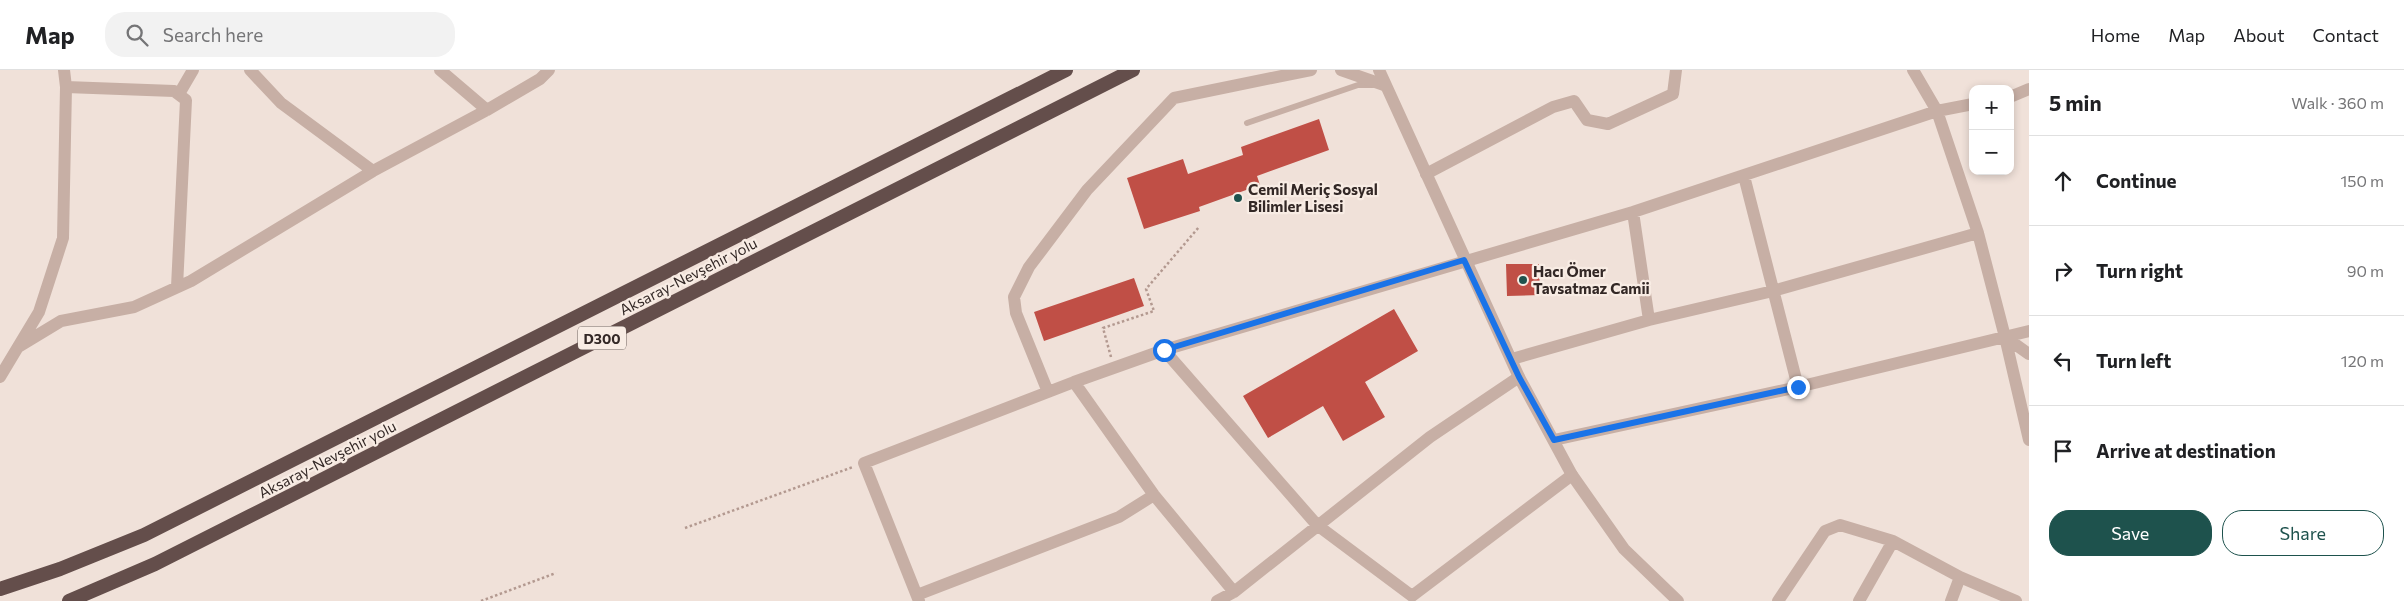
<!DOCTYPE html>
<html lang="en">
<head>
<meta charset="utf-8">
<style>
	body { margin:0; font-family:Commissioner,sans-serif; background:#f2f2f2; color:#202124 }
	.controls { position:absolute; right:15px; top:15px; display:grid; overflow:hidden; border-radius:10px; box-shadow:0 2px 8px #0003 }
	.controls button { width:45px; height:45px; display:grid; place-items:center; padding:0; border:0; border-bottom:1px solid #e0e0e0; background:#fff; color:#202124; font:25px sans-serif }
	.stop { position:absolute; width:15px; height:15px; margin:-11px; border:4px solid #1a73e8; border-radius:50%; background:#fff }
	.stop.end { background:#1a73e8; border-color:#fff; box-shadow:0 1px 5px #0008 }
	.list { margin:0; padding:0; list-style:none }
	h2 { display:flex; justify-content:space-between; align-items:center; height:65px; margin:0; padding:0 20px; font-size:21px }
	h2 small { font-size:16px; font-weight:400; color:#757577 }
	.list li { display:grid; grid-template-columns:32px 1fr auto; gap:15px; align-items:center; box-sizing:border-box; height:90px; padding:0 20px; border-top:1px solid #e0e0e0 }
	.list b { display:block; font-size:19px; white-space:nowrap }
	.list em { font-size:16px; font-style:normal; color:#757577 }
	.actions { display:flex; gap:10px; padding:15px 20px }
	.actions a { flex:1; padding:11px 0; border:1px solid #1e524d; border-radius:20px; text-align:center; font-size:18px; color:#1e524d }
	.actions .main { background:#1e524d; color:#fff }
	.icon { flex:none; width:28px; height:28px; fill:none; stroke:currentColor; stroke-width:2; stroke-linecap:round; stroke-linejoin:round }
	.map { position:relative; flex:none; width:2029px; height:531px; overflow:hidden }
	header { display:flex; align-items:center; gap:30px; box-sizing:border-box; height:70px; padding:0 25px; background:#fff; border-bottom:1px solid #e0e0e0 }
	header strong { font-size:24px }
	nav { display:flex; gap:28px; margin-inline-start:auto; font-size:18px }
	.search { width:350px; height:45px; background:#f2f2f2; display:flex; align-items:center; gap:12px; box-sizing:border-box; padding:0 18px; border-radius:20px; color:#757577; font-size:19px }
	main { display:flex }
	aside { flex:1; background:#fff }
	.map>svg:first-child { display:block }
</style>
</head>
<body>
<header>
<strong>Map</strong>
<div class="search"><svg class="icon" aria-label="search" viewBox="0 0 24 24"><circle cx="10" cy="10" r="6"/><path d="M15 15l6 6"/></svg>Search here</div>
<nav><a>Home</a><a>Map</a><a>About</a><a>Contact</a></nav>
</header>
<main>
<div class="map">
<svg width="2029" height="531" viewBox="0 0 2029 531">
	<rect width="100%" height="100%" fill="#f0e1d9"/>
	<path fill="#c04f46" d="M1319,49L1329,80L1257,106L1260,115L1199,137L1200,141L1144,159L1127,108L1183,89L1188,104L1243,85L1241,77Z
		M1506,194H1539L1540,225L1507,226Z
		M1134,208L1144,236L1044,271L1034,242Z
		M1394,239L1418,281L1365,312L1385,347L1343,371L1323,336L1268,368L1243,326Z"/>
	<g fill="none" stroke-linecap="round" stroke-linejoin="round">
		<path stroke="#b39990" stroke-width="2.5" stroke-dasharray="2.5 2.5" stroke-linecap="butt" d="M1111,287L1103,258L1154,241L1146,219L1199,157
			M685,458L853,397
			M481,531L556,503"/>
		<path stroke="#c7afa5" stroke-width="6" d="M1247,53L1358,15H1373"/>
		<path stroke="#c7afa5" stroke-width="12" d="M250,0L281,33L373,101
			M440,0L487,40
			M1341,0L1384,15
			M1913,0L1937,41L1978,163L2005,267L2029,284
			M66,17L174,21L186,30L177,217
			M179,24L193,0
			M2010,27L2029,19
			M1426,104L1553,37L1574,31L1587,50L1608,54L1673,24L1676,0
			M1744,106L1798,317
			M1633,142L1649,250
			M2005,267L2029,370
			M18,277L61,251L134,237L191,211L373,101L487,40L540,9L549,0
			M1164,280L1317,455L1412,526L1572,405
			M1512,289L1649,250L1773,221L1978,163
			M0,307L39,242L63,168L66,17L64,0
			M1074,312L1154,425L1234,522
			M1048,322L1016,243L1014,227L1029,197L1087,120L1174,28L1311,0
			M1554,370L1798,317L2029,261
			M917,525L1119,447L1154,425
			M919,531L864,393L1074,312L1164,280L1633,142L1937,41L1973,34
			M1217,531L1234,522L1430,367L1519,307
			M1778,531L1825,461L1840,455L1893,471L1960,507
			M1859,531L1893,471
			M1951,531L1960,507L2016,531"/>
		<path stroke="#c7afa5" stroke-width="12" d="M1379,0L1519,307L1572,405L1624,479L1678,531"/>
		<path stroke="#644e4b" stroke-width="14" d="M0,519L60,499L144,465L1066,0
			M69,531L155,494L1133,0"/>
	</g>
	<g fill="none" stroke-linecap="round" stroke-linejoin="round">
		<path stroke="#1a73e8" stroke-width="6" d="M1164,280L1464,190L1519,307L1554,370L1798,317"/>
	</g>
	<g fill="#1e524d" stroke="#f8ece4" stroke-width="2">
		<circle cx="1238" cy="128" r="5"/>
		<circle cx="1523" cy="210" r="5"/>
	</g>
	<g text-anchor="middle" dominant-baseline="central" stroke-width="4.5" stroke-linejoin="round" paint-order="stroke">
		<rect fill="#f8ece4" stroke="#6e635f" stroke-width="1" x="578" y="256.5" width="48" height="23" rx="4"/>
		<g font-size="14" font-weight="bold" fill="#332826">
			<text x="602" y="268">D300</text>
		</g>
		<g font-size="15" font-weight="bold" fill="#332826" stroke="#f8ece4" text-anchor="start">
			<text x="1248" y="119">Cemil Meriç Sosyal<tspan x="1248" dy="17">Bilimler Lisesi</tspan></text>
			<text x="1533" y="201">Hacı Ömer<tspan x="1533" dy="17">Tavsatmaz Camii</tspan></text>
		</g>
		<g font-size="15" fill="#332826" stroke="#f8ece4">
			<text transform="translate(688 206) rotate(-27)">Aksaray-Nevşehir yolu</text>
			<text transform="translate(327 389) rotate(-27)">Aksaray-Nevşehir yolu</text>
		</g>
	</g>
</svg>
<div class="controls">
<button>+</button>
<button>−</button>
</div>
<div class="stop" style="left:1164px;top:280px"></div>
<div class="stop end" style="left:1798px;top:317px"></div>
</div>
<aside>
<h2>5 min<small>Walk · 360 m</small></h2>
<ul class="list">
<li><svg class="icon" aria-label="ahead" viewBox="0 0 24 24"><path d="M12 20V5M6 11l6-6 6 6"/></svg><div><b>Continue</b></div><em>150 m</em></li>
<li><svg class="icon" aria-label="right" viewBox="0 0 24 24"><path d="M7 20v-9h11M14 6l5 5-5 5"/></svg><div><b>Turn right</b></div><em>90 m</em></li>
<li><svg class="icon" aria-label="left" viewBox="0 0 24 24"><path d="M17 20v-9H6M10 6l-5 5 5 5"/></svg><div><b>Turn left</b></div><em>120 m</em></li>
<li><svg class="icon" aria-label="arrive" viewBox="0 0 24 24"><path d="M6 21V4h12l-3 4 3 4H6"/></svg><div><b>Arrive at destination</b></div></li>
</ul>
<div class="actions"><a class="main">Save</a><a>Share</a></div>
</aside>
</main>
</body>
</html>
